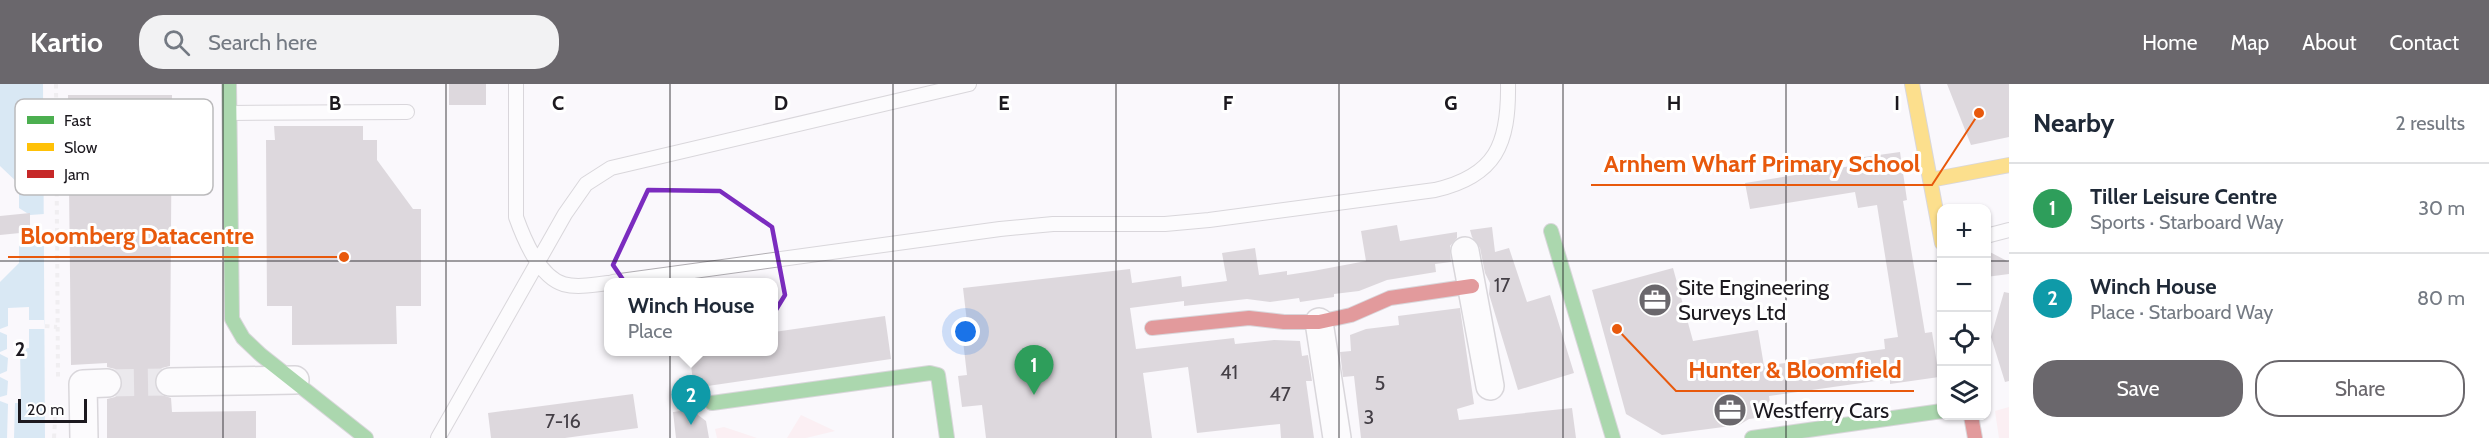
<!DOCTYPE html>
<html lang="en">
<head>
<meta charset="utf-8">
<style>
	body { margin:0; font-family:Cabin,sans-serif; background:#f2f2f3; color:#1f2937 }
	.controls { position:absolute; right:18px; bottom:18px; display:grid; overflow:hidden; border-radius:12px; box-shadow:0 2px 4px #0004 }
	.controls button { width:54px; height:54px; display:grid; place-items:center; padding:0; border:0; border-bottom:2px solid #e0e1e3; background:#fff; color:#1f2937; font:30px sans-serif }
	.scale { position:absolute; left:18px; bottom:15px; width:69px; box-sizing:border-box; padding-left:6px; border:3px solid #1c191f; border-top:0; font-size:16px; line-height:21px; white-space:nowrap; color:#1c191f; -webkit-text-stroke:4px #fff; paint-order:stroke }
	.you { position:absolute; left:966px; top:248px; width:21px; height:21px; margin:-15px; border:4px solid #fff; border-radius:50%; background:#1a73e8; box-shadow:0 0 0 9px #1a73e833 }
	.badge { display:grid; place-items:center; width:39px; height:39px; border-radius:50%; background:#6a676c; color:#fff; font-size:20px; font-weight:700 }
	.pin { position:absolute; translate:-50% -50px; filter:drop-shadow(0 2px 3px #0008) }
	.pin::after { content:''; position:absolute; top:32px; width:21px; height:18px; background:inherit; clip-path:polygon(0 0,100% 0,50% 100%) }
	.popup { position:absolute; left:604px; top:194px; width:174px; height:78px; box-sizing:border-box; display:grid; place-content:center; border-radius:12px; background:#fff; filter:drop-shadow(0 2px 4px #0005); font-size:20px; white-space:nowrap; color:#747a83 }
	.popup b { font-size:22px; color:#1f2937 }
	.popup::after { content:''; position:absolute; left:50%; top:100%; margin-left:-12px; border:12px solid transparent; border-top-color:#fff }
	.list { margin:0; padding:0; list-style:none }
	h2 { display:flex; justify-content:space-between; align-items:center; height:78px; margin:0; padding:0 24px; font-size:26px }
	h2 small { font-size:20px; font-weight:400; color:#747a83 }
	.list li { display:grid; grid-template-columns:39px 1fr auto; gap:18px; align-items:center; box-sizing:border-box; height:90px; padding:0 24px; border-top:2px solid #e0e1e3 }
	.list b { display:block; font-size:22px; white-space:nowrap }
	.list p { margin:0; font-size:20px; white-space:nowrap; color:#747a83 }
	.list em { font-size:20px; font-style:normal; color:#747a83 }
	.actions { display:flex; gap:12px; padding:18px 24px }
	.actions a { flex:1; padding:14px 0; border:2px solid #6a676c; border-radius:24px; text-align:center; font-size:21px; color:#6a676c }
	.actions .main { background:#6a676c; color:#fff }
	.icon { flex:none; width:33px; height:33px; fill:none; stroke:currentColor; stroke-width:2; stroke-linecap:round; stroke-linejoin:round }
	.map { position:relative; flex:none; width:2009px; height:354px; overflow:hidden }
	header { display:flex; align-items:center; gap:36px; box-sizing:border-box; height:84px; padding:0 30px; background:#6a676c; color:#fff }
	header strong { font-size:28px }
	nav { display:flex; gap:33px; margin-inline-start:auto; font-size:21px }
	.search { width:420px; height:54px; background:#f2f2f3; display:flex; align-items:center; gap:15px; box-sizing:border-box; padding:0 21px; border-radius:24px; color:#747a83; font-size:22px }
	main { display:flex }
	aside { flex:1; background:#fff }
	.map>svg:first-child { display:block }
</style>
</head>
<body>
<header>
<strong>Kartio</strong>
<div class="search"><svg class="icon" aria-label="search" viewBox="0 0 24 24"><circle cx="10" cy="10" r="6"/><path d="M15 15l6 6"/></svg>Search here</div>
<nav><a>Home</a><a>Map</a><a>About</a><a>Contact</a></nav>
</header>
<main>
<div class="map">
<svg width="2009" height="354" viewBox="0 0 2009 354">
	<rect width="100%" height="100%" fill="#faf8fc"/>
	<path fill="#fce5e8" d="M2009,323V354H1999L1995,327Z
		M801,331L835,347L806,354H787Z
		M724,343L757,354H717L715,345Z"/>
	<path fill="#b2d4ec" d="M0,0H43L45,354H0Z"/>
	<path fill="#faf8fc" d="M0,82L19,100V124L30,131L44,130V148H29L19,157V179L0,198Z
		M29,223V236H44L45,245H29V264L20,265L21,319H15L14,354H7L8,320L0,317V313L7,311L8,297L0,293V290L7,287L8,274L0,270V268L7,265V251L0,248V245L8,242V224Z"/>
	<path fill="#bbb2b9" d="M449,0H486V21H449Z
		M1947,0H2009V53L1971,61Z
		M68,11H172L170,282L162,284L157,290L154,299L157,307L162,311L171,314L172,328L256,327V354H107V315L115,313L121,307L123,299L121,291L115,285L107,283V279L71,281Z
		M274,42H363V56H377V76L413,125H421V222H396L397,260L292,261V222H267L266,56H275Z
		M1900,68L1907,116L1903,117L1925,249L1932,248L1939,293L1890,300V295L1769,312L1772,332L1749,335L1739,341L1662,351L1626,330L1592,206L1673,184L1693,257L1758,246L1764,282L1885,265L1884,255L1898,253L1877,121L1858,124L1855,108L1750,125L1745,99L1851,82L1850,75Z
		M30,129V148L0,151V132Z
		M1397,141L1400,157L1457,148V154L1450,162L1451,178L1435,180L1436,188L1387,196L1359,207L1334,210V213L1300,218L1299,214L1270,218L1247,215L1184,222V217L1130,224L1136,265L1234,254L1235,260L1274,256L1300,257L1302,272L1308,271L1312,297H1306L1314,354H1281L1280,340L1197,349L1188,283L1143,289L1152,354H986L982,321L962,323L958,292L967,291L962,248L968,247L963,204L1130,185L1132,199L1181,192L1182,203L1227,197L1222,169L1255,164L1259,191L1287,187V191L1313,187L1366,177L1361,147Z
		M1492,143L1495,168L1509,164L1527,218L1550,211L1574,289L1518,306L1489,210L1490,199L1485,189L1480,164L1472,153L1470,146Z
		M1986,166L2009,178V190L1986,193Z
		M2004,208L2009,209V297L2005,298L1991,253Z
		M1460,224L1474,320L1457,325L1459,336L1572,324L1576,354H1361L1354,292L1343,293L1340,268L1351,267L1350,251L1366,245L1399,241L1398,232Z
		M885,232L891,275L694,304L689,267H774V248Z
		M633,310L638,344L565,354H491L488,329Z
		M695,325L698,331L706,337L709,354H676L673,328Z"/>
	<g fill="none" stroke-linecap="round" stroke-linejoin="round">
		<path stroke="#d9d7db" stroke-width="27" stroke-dasharray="27 14" stroke-linecap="butt" d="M107,299L170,298"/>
		<defs>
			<path id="lane" d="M516,0V133C521,147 526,159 533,171C554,207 571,204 608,199
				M230,29L407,28
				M1986,152L2009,146
				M613,198L1000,145L1053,140H1165L1209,136L1435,106C1496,92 1509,60 1508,0
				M438,354L565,130L586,100L611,84L969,0"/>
			<path id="street" d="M1465,167L1490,302
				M1319,238L1337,354
				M170,298L295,296
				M84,354L83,300L107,299"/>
			<path id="fast" d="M229,0L232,235L243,254L261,271L366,354
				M1551,147L1613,354
				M712,319L930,289L938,291L947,354
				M1752,354L1942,327"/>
			<path id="slow" d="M1912,0L1942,159
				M1930,96L2009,81"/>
			<path id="jam" d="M1152,244L1249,234L1284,238H1319L1351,231L1390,214L1472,202
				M1971,332L1975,354"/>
		</defs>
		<use href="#lane" stroke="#b1aeb3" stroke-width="16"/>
		<use href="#street" stroke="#b1aeb3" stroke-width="30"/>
		<use href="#fast" stroke="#b1aeb3" stroke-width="16"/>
		<use href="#slow" stroke="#b1aeb3" stroke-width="16"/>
		<use href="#jam" stroke="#b1aeb3" stroke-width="16"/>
		<path stroke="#e4e3e4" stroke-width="4" stroke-dasharray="4.5 4.5" stroke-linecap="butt" d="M56,0L58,293
			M45,242L57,243
			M54,354L56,319"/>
		<use href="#lane" stroke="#fefeff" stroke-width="14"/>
		<use href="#street" stroke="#fefeff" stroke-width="27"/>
		<use href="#fast" stroke="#4caf50" stroke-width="14"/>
		<use href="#slow" stroke="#ffc107" stroke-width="14"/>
		<use href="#jam" stroke="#c62828" stroke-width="14"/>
	</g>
	<path d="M0 0H2009V354H0ZM648,106L720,107L772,143L785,211L755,260L671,266L613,181Z" fill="#faf8fc" fill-opacity=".55" fill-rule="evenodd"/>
	<path fill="none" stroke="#7b2cbf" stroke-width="4.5" stroke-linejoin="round" d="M648,106L720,107L772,143L785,211L755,260L671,266L613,181Z"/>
	<path fill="none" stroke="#1c191f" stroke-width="1.5" stroke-opacity="0.55" d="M223,0V354M446,0V354M670,0V354M893,0V354M1116,0V354M1339,0V354M1563,0V354M1786,0V354M0,177H1942M1986,177H2009"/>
	<defs>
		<symbol id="office-disc" viewBox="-11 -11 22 22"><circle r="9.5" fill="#6a676c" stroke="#fff"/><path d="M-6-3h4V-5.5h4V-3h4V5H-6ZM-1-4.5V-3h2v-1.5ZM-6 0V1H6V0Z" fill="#fff"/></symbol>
	</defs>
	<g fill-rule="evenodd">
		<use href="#office-disc" x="1636" y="197" width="38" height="38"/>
		<use href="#office-disc" x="1711" y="307" width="38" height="38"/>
	</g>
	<g text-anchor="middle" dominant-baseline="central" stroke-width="6" stroke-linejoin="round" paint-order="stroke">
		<g font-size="20" fill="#443f46">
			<text x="1502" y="201">17</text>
			<text x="1229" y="288">41</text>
			<text x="1380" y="299">5</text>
			<text x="1280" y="310">47</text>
			<text x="1369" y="333">3</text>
			<text x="563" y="337">7-16</text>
		</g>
		<g font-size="22" fill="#1c191f" stroke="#fff" text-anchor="start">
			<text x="1678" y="203">Site Engineering<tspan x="1678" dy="25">Surveys Ltd</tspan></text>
			<text x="1753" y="326">Westferry Cars</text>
		</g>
	</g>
	<rect x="15" y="15" width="198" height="96" rx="9" fill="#fff" stroke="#bbbabc" stroke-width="1.5"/>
	<rect x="27" y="32" width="27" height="8" fill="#4caf50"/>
	<rect x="27" y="59" width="27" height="8" fill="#ffc107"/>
	<rect x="27" y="86" width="27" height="8" fill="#c62828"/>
	<g font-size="16" fill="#1c191f">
		<text x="64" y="42">Fast</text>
		<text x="64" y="69">Slow</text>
		<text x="64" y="96">Jam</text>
	</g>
	<g font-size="20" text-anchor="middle" font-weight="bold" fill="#1c191f" stroke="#fff" stroke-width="6" stroke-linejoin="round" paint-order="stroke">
		<text x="335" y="26">B</text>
		<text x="558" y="26">C</text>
		<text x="781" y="26">D</text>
		<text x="1004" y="26">E</text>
		<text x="1228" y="26">F</text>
		<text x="1451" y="26">G</text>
		<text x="1674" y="26">H</text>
		<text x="1897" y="26">I</text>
		<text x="20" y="272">2</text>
	</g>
	<path fill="none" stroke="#e8590c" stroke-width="2" d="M1979 29L1932 101H1591M344 173L266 173H8M1617 245L1676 307H1914"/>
	<g fill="#e8590c" stroke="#fff" stroke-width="2">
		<circle cx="1979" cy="29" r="6"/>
		<circle cx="344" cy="173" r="6"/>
		<circle cx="1617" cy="245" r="6"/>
	</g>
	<g font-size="24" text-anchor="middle" font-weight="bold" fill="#e8590c" stroke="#fff" stroke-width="6" stroke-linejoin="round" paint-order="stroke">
		<text x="1762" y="88">Arnhem Wharf Primary School</text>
		<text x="137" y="160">Bloomberg Datacentre</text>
		<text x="1795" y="294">Hunter &amp; Bloomfield</text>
	</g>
</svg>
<div class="controls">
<button>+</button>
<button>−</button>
<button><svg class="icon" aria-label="locate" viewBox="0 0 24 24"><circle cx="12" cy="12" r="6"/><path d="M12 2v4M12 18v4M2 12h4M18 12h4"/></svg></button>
<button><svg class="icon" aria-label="layers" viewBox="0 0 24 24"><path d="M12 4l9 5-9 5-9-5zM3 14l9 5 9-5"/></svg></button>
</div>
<div class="scale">20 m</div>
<div class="you"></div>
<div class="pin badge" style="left:1034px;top:311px;background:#2e9e5b">1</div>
<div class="pin badge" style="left:691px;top:341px;background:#0f9aa8">2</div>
<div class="popup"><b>Winch House</b>Place</div>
</div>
<aside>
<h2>Nearby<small>2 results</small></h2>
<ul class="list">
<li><span class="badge" style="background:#2e9e5b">1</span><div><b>Tiller Leisure Centre</b><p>Sports · Starboard Way</p></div><em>30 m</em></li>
<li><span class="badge" style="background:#0f9aa8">2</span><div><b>Winch House</b><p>Place · Starboard Way</p></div><em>80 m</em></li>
</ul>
<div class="actions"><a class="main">Save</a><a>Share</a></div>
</aside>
</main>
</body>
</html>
